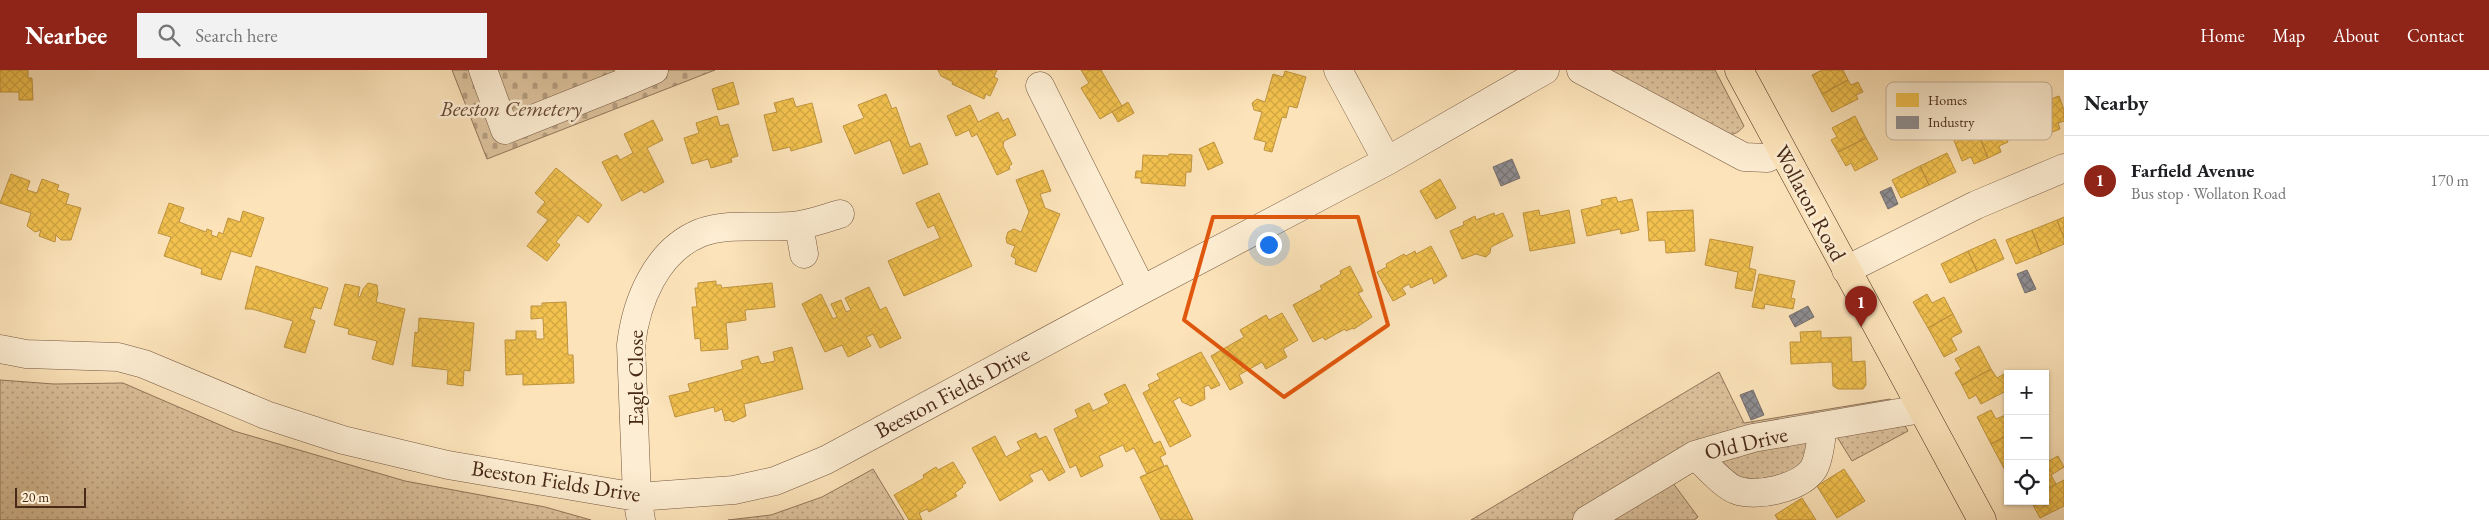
<!DOCTYPE html>
<html lang="en">
<head>
<meta charset="utf-8">
<style>
	body { margin:0; font-family:"EB Garamond",serif; background:#f2f2f2; color:#202124 }
	.controls { position:absolute; right:15px; bottom:15px; display:grid; overflow:hidden; border-radius:0px; box-shadow:0 1px 4px #0004 }
	.controls button { width:45px; height:45px; display:grid; place-items:center; padding:0; border:0; border-bottom:1px solid #e0e0e0; background:#fff; color:#202124; font:25px sans-serif }
	.scale { position:absolute; left:15px; bottom:12px; width:71px; box-sizing:border-box; padding-left:5px; border:2px solid #482918; border-top:0; font-size:14px; line-height:18px; white-space:nowrap; color:#482918; -webkit-text-stroke:4px #fdedd2; paint-order:stroke }
	.you { position:absolute; left:1268px; top:174px; width:18px; height:18px; margin:-12px; border:4px solid #fff; border-radius:50%; background:#1a73e8; box-shadow:0 0 0 8px #1a73e833 }
	.badge { display:grid; place-items:center; width:32px; height:32px; border-radius:50%; background:#8f2418; color:#fff; font-size:16px; font-weight:700 }
	.pin { position:absolute; translate:-50% -41px; filter:drop-shadow(0 1px 2px #0008) }
	.pin::after { content:''; position:absolute; top:26px; width:18px; height:15px; background:inherit; clip-path:polygon(0 0,100% 0,50% 100%) }
	.list { margin:0; padding:0; list-style:none }
	h2 { display:flex; justify-content:space-between; align-items:center; height:65px; margin:0; padding:0 20px; font-size:21px }
	h2 small { font-size:16px; font-weight:400; color:#757577 }
	.list li { display:grid; grid-template-columns:32px 1fr auto; gap:15px; align-items:center; box-sizing:border-box; height:90px; padding:0 20px; border-top:1px solid #e0e0e0 }
	.list b { display:block; font-size:19px; white-space:nowrap }
	.list p { margin:0; font-size:16px; white-space:nowrap; color:#757577 }
	.list em { font-size:16px; font-style:normal; color:#757577 }
	.icon { flex:none; width:28px; height:28px; fill:none; stroke:currentColor; stroke-width:2; stroke-linecap:round; stroke-linejoin:round }
	.map { position:relative; flex:none; width:2064px; height:450px; overflow:hidden }
	header { display:flex; align-items:center; gap:30px; box-sizing:border-box; height:70px; padding:0 25px; background:#8f2418; color:#fff }
	header strong { font-size:24px }
	nav { display:flex; gap:28px; margin-inline-start:auto; font-size:18px }
	.search { width:350px; height:45px; background:#f2f2f2; display:flex; align-items:center; gap:12px; box-sizing:border-box; padding:0 18px; border-radius:0px; color:#757577; font-size:19px }
	main { display:flex }
	aside { flex:1; background:#fff }
	.map>svg:first-child { display:block }
</style>
</head>
<body>
<header>
<strong>Nearbee</strong>
<div class="search"><svg class="icon" aria-label="search" viewBox="0 0 24 24"><circle cx="10" cy="10" r="6"/><path d="M15 15l6 6"/></svg>Search here</div>
<nav><a>Home</a><a>Map</a><a>About</a><a>Contact</a></nav>
</header>
<main>
<div class="map">
<svg width="2064" height="450" viewBox="0 0 2064 450">
	<defs>
		<pattern id="grass-dots" width="8" height="8" patternUnits="userSpaceOnUse" patternTransform="scale(1.25)"><rect width="8" height="8" fill="#ddc39e"/><path d="M2 2h.1M6 6h.1" fill="none" stroke="#b59e80" stroke-width="1.8" stroke-linecap="round"/></pattern>
		<pattern id="cemetery-stones" width="16" height="16" patternUnits="userSpaceOnUse" patternTransform="scale(1.25)"><rect width="16" height="16" fill="#ddc39e"/><path d="M2 7V4a2 2 0 0 1 4 0v3zM10 15v-3a2 2 0 0 1 4 0v3z" fill="#b59e80"/></pattern>
		<pattern id="homes-cross-hatch" width="8" height="8" patternUnits="userSpaceOnUse" patternTransform="scale(1.25)"><rect width="8" height="8" fill="#f2c14e"/><path d="M0 0l8 8M0 8l8-8" fill="none" stroke="#d1a643"/></pattern>
		<pattern id="industry-cross-hatch" width="8" height="8" patternUnits="userSpaceOnUse" patternTransform="scale(1.25)"><rect width="8" height="8" fill="#8d8d92"/><path d="M0 0l8 8M0 8l8-8" fill="none" stroke="#757376"/></pattern>
	</defs>
	<rect width="100%" height="100%" fill="#fce3b9"/>
	<filter id="stains"><feTurbulence type="fractalNoise" baseFrequency=".004" numOctaves="4"/><feColorMatrix values="0 0 0 0 .2 0 0 0 0 .09 0 0 0 0 .02 0 0 0 .5 -.17"/></filter>
	<radialGradient id="worn" r=".72"><stop offset=".6" stop-color="#630" stop-opacity="0"/><stop offset="1" stop-color="#630" stop-opacity=".3"/></radialGradient>
	<path fill="url(#grass-dots)" stroke="#92765b" d="M1611,0H1715L1744,56C1736,66 1729,66 1718,62Z
		M1719,302L1744,353L1890,329L1908,361L1852,391L1834,362L1809,393L1754,416L1707,390L1670,409L1698,447L1694,450H1471Z
		M0,310L54,314L123,313L234,361L405,411L545,437L591,450H0Z
		M873,399L904,450H728L771,445L822,427Z"/>
	<path fill="url(#cemetery-stones)" stroke="#92765b" d="M452,0H715L487,89Z"/>
	<path fill="url(#homes-cross-hatch)" stroke="#bf933e" d="M0,0H28V8H32L33,30H19V22H0Z
		M938,0H997L994,7L998,9L990,26L986,24L984,29L952,14L953,12L941,6Z
		M1081,0H1101L1122,36L1100,49L1081,18L1089,13Z
		M1822,0H1843L1848,10L1822,24L1812,5Z
		M1285,1L1306,7L1297,38L1289,36L1286,48L1282,47L1272,82L1264,80L1266,72L1254,69L1262,42L1254,40L1252,33L1257,29L1265,32L1273,4L1283,7Z
		M1848,10L1851,15L1858,12L1863,22L1856,25L1858,29L1832,42L1822,24Z
		M733,12L739,34L718,40L712,19Z
		M886,24L892,39L896,37L910,77L920,73L928,94L903,104L890,70L855,84L843,56L864,48L858,35Z
		M2059,26L2064,40V51L2058,53L2060,59L2047,64L2035,35Z
		M793,28L796,37L812,33L822,72L791,81L790,77L773,81L764,45L777,42L774,33Z
		M1128,32L1134,43L1118,52L1112,42Z
		M970,35L978,52L998,42L1003,51L1008,48L1016,65L1004,71L1003,76L1012,94L1009,96L1010,99L997,105L977,64L972,67L969,60L956,66L947,46Z
		M717,46L720,56L728,54L738,86L731,88L732,92L711,98L708,89L692,94L684,68L699,63L696,53Z
		M1855,46L1866,68L1838,82L1831,70L1837,67L1832,58Z
		M1999,49L2008,72L1999,76L2001,82L1988,88L1976,58Z
		M653,50L663,70L647,78L664,112L644,123L642,120L622,131L602,92L617,85L620,90L633,83L624,64Z
		M1976,58L1988,88L1974,94L1971,87L1962,91L1953,68Z
		M1866,68L1878,89L1855,101L1851,93L1846,96L1838,82Z
		M1214,72L1223,93L1208,100L1199,79Z
		M1947,83L1956,102L1929,115L1920,96Z
		M1169,84L1192,85L1191,102H1186L1185,116L1141,113V108H1135L1136,101H1142L1143,85L1169,86Z
		M1920,96L1929,115L1901,128L1892,110Z
		M556,98L602,135L588,153L578,145L556,172L560,175L547,191L527,176L548,150L537,142L545,132L535,123Z
		M1043,100L1051,121L1040,124L1045,138L1060,144L1036,202L1015,194L1016,189L1011,186L1015,176L1007,173L1006,168L1008,162L1014,159L1021,162L1029,142L1016,110Z
		M11,104L30,111L27,120L37,123L42,109L59,115L57,120L69,124L66,134L81,138L71,170H61L56,165L55,172L39,166L41,160L35,162L27,156L31,143L0,133Z
		M1440,109L1456,138L1436,149L1420,121Z
		M939,123L972,196L904,226L888,191L940,168L934,155L928,158L916,133Z
		M1616,127L1618,132L1632,129L1639,160L1621,164L1620,159L1587,166L1581,140L1602,135L1601,130Z
		M169,133L184,138L179,152L206,162L207,159L212,161L211,165L217,167L219,162L223,164L228,148L240,152L243,141L264,148L251,187L231,181L221,210L201,204L202,199L164,186L171,167L158,163Z
		M1539,140L1540,146L1569,140L1575,173L1530,181L1523,143Z
		M1693,140L1695,181L1666,183L1665,170L1649,171L1647,142Z
		M1494,143L1495,146L1503,143L1513,166L1491,177L1490,183L1486,187L1476,184L1462,189L1450,161L1464,155L1463,152L1475,146L1476,150Z
		M2064,147V168L2057,150Z
		M2057,150L2064,168V174L2041,184L2032,160Z
		M2032,160L2041,184L2016,194L2006,170Z
		M1710,169L1753,177L1749,198L1756,200L1752,221L1735,218L1738,202L1705,195Z
		M1995,169L2004,189L1977,201L1968,181Z
		M1431,176L1447,206L1434,214L1432,208L1411,218L1409,214L1402,218L1406,224L1393,231L1377,202L1387,197L1386,194L1404,184L1406,186L1415,181L1416,184Z
		M1968,181L1977,201L1950,213L1941,194Z
		M256,196L328,218L321,239L314,237L310,249L315,251L305,283L284,277L293,251L252,239H245Z
		M1350,196L1363,221L1358,223L1372,247L1354,259L1353,258L1346,261L1345,259L1325,270L1323,267L1313,272L1293,235L1322,219L1320,216L1341,204L1340,201Z
		M1759,204L1795,211L1791,228L1795,229L1793,239L1765,234L1764,239L1752,237Z
		M716,211V215H721L722,218L772,213L775,237L745,240L746,250L726,253L728,279L701,281L700,268L695,269L692,237H697L695,218H698V213Z
		M368,213L377,215L378,223L376,232L405,239L393,295L372,289L377,271L348,264L349,259L334,255L345,214L360,217L358,226L360,227L363,219Z
		M869,217L880,240L886,237L901,268L880,278L873,264L866,267L871,276L848,287L842,275L825,282L802,234L821,224L833,249L837,247L831,234L841,230L846,242L851,240L845,228Z
		M1927,224L1932,233L1944,227L1953,244L1928,258L1913,232Z
		M566,232L568,285H573L574,313L523,315V304L506,305L505,270H516V261H536V269H544L543,248L531,249V236H542V233Z
		M1282,243L1298,270L1283,279L1287,287L1266,299L1262,292L1239,305L1243,313L1230,320L1211,286L1244,267L1240,260L1266,245L1269,250Z
		M1953,244L1962,262L1951,268L1957,280L1944,287L1928,258Z
		M419,248L474,253L470,301L464,300L463,316L447,314L448,300L412,296L415,262L418,263Z
		M1821,261V268L1851,267L1852,292L1865,291L1866,315L1863,319H1838L1833,316L1832,292L1791,294L1790,272H1801L1800,262Z
		M1979,276L1991,299L1962,315L1955,303L1961,299L1955,289Z
		M792,277L803,319L744,334L746,346L733,352L729,350L725,351L722,339L715,342L714,337L675,347L669,326L690,321L688,314L743,299L741,291L758,286L761,294L775,291L773,282Z
		M1201,282L1220,315L1211,319L1209,315L1204,317L1205,329L1191,336L1182,332L1180,327L1173,331L1191,366L1170,377L1143,323L1150,319L1148,315L1160,309L1157,304Z
		M1991,299L1997,308L2010,301L2012,304H2008V320L1981,334L1976,325L1969,329L1962,315Z
		M1125,314L1154,374L1160,371L1166,384L1160,387L1164,396L1147,404L1134,378L1126,382L1123,375L1099,386L1103,396L1081,407L1076,395L1070,398L1054,359L1078,347L1075,340L1089,333L1093,341L1109,333L1104,324Z
		M1991,340L1996,349L2008,344V365L1991,374L1977,347Z
		M1036,363L1039,369L1046,366L1065,402L1049,411L1042,399L1029,405L1033,411L1000,431L972,378L995,366L1006,387L1021,379L1017,372Z
		M2008,365V404H2007L1991,374Z
		M2058,386L2064,397L2051,405L2056,414L2045,420V393Z
		M953,392L966,413L962,415L963,417L955,423L957,426L929,442L927,439L919,443L922,450H909L894,425L924,408L923,405L936,397L938,400Z
		M1167,395L1193,450H1161L1140,407Z
		M1844,399L1865,431L1837,448L1817,416Z
		M2064,410V436L2040,448L2031,431H2045V420Z
		M1802,428L1816,450H1778L1775,445Z"/>
	<path fill="url(#industry-cross-hatch)" stroke="#786f6d" d="M1512,89L1520,108L1501,116L1493,97Z
		M1891,117L1898,134L1888,139L1880,122Z
		M2027,200L2036,219L2025,223L2017,204Z
		M1808,236L1814,247L1795,257L1789,246Z
		M1753,320L1764,345L1751,350L1740,325Z"/>
	<g fill="none" stroke-linecap="round" stroke-linejoin="round">
		<defs>
			<path id="minor" d="M483,0L505,60L633,9L629,0
				M1338,0L1387,91
				M1581,0L1744,87L1767,88L1782,81
				M633,9L654,0
				M1040,16L1142,220
				M799,155L804,184
				M1846,200L1976,135L2064,98
				M0,279L26,284L118,287L144,294L266,345L343,370L448,395L637,427L734,420L775,411L826,390L1142,220L1387,91L1545,0
				M1695,385C1705,394 1724,416 1736,420C1756,428 1802,418 1814,398C1820,387 1821,368 1823,356
				M641,450L637,427L631,275C636,232 656,181 700,163C731,151 767,160 799,155C813,153 826,148 840,144
				M1587,450L1695,385L1753,368L1921,339"/>
			<path id="major" d="M1739,0L1982,450"/>
		</defs>
		<use href="#minor" stroke="#755840" stroke-width="29"/>
		<use href="#major" stroke="#482918" stroke-width="29"/>
		<use href="#minor" stroke="#fdedd2" stroke-width="28"/>
		<use href="#major" stroke="#fce3b9" stroke-width="28"/>
	</g>
	<path fill="none" stroke="#e0570d" stroke-width="4" stroke-linejoin="round" d="M1213,147H1358L1388,255L1284,327L1184,250Z"/>
	<g text-anchor="middle" dominant-baseline="central" stroke-width="5" stroke-linejoin="round" paint-order="stroke">
		<g font-size="22" font-style="italic" fill="#664833" stroke="#fdedd2">
			<text x="511" y="38">Beeston Cemetery</text>
		</g>
		<g font-size="22" fill="#482918" stroke="#fdedd2">
			<text transform="translate(1810 133) rotate(62)">Wollaton Road</text>
			<text transform="translate(635 308) rotate(-90)">Eagle Close</text>
			<text transform="translate(952 322) rotate(-28)">Beeston Fields Drive</text>
			<text transform="translate(1746 373) rotate(-13)">Old Drive</text>
			<text transform="translate(556 411) rotate(9)">Beeston Fields Drive</text>
		</g>
	</g>
	<rect x="1886" y="12" width="166" height="58" rx="8" fill="#fdedd2" stroke="#c7b29a" stroke-width="1"/>
	<rect x="1896" y="23" width="23" height="14" fill="#f2c14e"/>
	<rect x="1896" y="46" width="23" height="13" fill="#8d8d92"/>
	<g font-size="14" fill="#482918">
		<text x="1928" y="35">Homes</text>
		<text x="1928" y="57">Industry</text>
	</g>
	<rect width="100%" height="100%" filter="url(#stains)"/>
	<rect width="100%" height="100%" fill="url(#worn)"/>
</svg>
<div class="controls">
<button>+</button>
<button>−</button>
<button><svg class="icon" aria-label="locate" viewBox="0 0 24 24"><circle cx="12" cy="12" r="6"/><path d="M12 2v4M12 18v4M2 12h4M18 12h4"/></svg></button>
</div>
<div class="scale">20 m</div>
<div class="you"></div>
<div class="pin badge" style="left:1861px;top:257px">1</div>
</div>
<aside>
<h2>Nearby<small></small></h2>
<ul class="list">
<li><span class="badge">1</span><div><b>Farfield Avenue</b><p>Bus stop · Wollaton Road</p></div><em>170 m</em></li>
</ul>
</aside>
</main>
</body>
</html>
